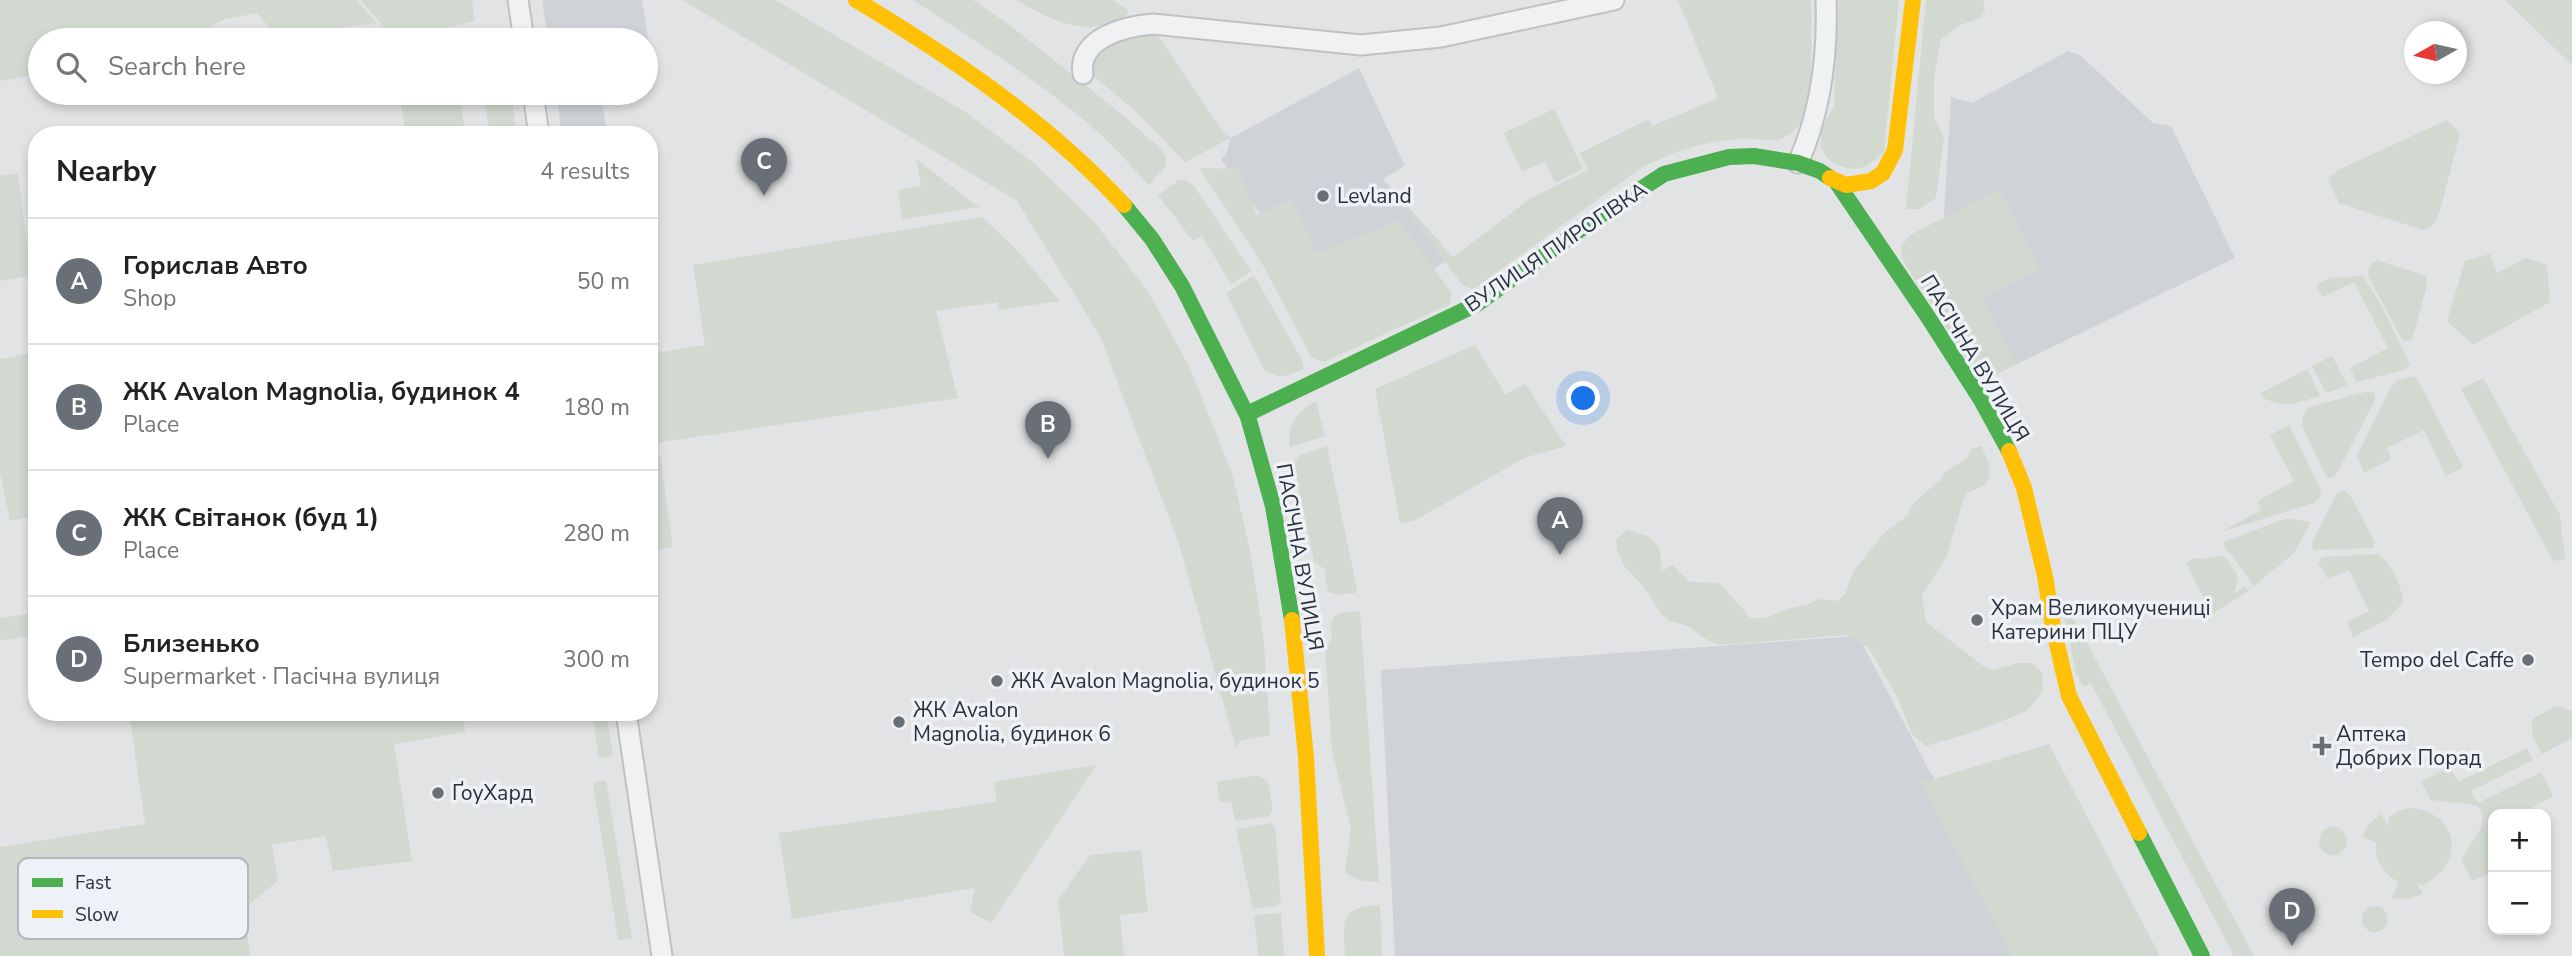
<!DOCTYPE html>
<html lang="en">
<head>
<meta charset="utf-8">
<style>
	body { margin:0; font-family:"Nunito Sans",sans-serif; background:#f6f6f6; color:#222 }
	.controls { position:absolute; right:21px; bottom:21px; display:grid; overflow:hidden; border-radius:14px; box-shadow:0 4px 10px #0003 }
	.controls button { width:63px; height:63px; display:grid; place-items:center; padding:0; border:0; border-bottom:2px solid #e0e0e0; background:#fff; color:#222; font:35px sans-serif }
	.compass { position:absolute; left:2404px; top:21px; width:63px; height:63px; border-radius:50%; background:#fff; box-shadow:0 4px 10px #0003; rotate:262deg }
	.you { position:absolute; left:1584px; top:399px; width:24px; height:24px; margin:-18px; border:5px solid #fff; border-radius:50%; background:#1a73e8; box-shadow:0 0 0 10px #1a73e833 }
	.badge { display:grid; place-items:center; width:46px; height:46px; border-radius:50%; background:#696f77; color:#fff; font-size:23px; font-weight:700 }
	.pin { position:absolute; translate:-50% -58px; filter:drop-shadow(0 2px 4px #0008) }
	.pin::after { content:''; position:absolute; top:37px; width:24px; height:21px; background:inherit; clip-path:polygon(0 0,100% 0,50% 100%) }
	.list { margin:0; padding:0; list-style:none }
	h2 { display:flex; justify-content:space-between; align-items:center; height:91px; margin:0; padding:0 28px; font-size:30px }
	h2 small { font-size:23px; font-weight:400; color:#767676 }
	.list li { display:grid; grid-template-columns:46px 1fr auto; gap:21px; align-items:center; box-sizing:border-box; height:126px; padding:0 28px; border-top:2px solid #e0e0e0 }
	.list b { display:block; font-size:26px; white-space:nowrap }
	.list p { margin:0; font-size:23px; white-space:nowrap; color:#767676 }
	.list em { font-size:23px; font-style:normal; color:#767676 }
	.icon { flex:none; width:38px; height:38px; fill:none; stroke:currentColor; stroke-width:2; stroke-linecap:round; stroke-linejoin:round }
	.map { position:relative; flex:none; width:2572px; height:956px; overflow:hidden }
	.search { position:absolute; background:#fff; box-shadow:0 4px 10px #0003; left:28px; top:28px; width:630px; height:77px; display:flex; align-items:center; gap:18px; box-sizing:border-box; padding:0 24px; border-radius:38px; color:#767676; font-size:26px }
	.panel { position:absolute; background:#fff; box-shadow:0 4px 10px #0003; left:28px; top:126px; width:630px; height:595px; border-radius:28px }
	.map>svg:first-child { display:block }
</style>
</head>
<body>
<div class="map">
<svg width="2572" height="956" viewBox="0 0 2572 956">
	<rect width="100%" height="100%" fill="#e1e3e5"/>
	<path fill="#cfd3d8" d="M542,0H642L652,61L646,62V40H548Z
		M2068,51L2080,55L2153,123L2171,126L2235,258L2007,369L1943,230L1951,97L1972,103Z
		M1359,68L1405,166L1383,179L1453,257L1333,330L1263,218L1221,159L1226,154L1231,138Z
		M556,93H601L607,135H562Z
		M1858,636L1929,770L2040,956H1395L1381,670Z"/>
	<path fill="#d2d9d1" d="M0,0H356L377,23L276,35L257,13L225,19L184,40H40V74L0,81Z
		M360,0H472L475,21L395,39Z
		M682,0H775L967,113L1035,164L1095,223L1149,293L1190,368L1232,473L1250,550L1264,642L1270,735L1241,740L1236,748L1179,544L1100,336L1017,201Z
		M913,0H973L1011,26L1119,112L1160,148L1166,156L1165,167L1149,185C1133,168 1117,150 1100,134C1043,83 977,42 913,0Z
		M1016,0H1113L1128,10L1124,19C1081,37 1054,21 1016,0Z
		M1678,0H1811C1811,24 1814,99 1805,118C1801,125 1788,136 1781,139C1770,143 1755,138 1744,139C1707,140 1673,151 1641,168L1474,289L1463,286L1402,204V200L1453,257L1531,198L1588,170L1580,153L1649,119L1652,126L1718,98Z
		M1838,0H1899L1884,152C1878,157 1872,163 1866,166C1849,174 1823,163 1821,144C1819,130 1827,117 1834,107Z
		M1926,0H1983L1985,11L1980,18L1960,25L1941,39L1934,77V118L1944,138L1936,198L1920,209H1906Z
		M2505,0H2572V65Z
		M1151,25L1222,130L1231,138L1185,162L1134,110L1091,74L1090,60L1098,46Z
		M399,93H460L465,135H406Z
		M483,93H511L516,130L490,134Z
		M1554,109L1583,169L1555,183L1545,161L1522,172L1504,133Z
		M2447,120L2460,133L2440,211L2432,227L2423,230L2339,203L2328,178L2340,169Z
		M916,159L979,207L902,219L898,190L921,186Z
		M1199,168L1239,169L1257,215L1292,199L1317,253L1399,221L1451,292L1450,304L1324,362L1312,358L1264,267Z
		M18,173L31,276L0,281V176Z
		M1179,180H1186L1194,186L1251,271L1231,284L1202,236L1193,241L1158,195Z
		M1999,189L2040,269L1983,299L2016,364L1990,378L1977,376L1902,259L1901,247L1910,235Z
		M982,217L1015,248L1060,301L999,310L998,302L936,311L958,398L649,444V354L705,345L693,265Z
		M2490,254L2497,273L2526,258L2547,265L2550,302L2473,345L2447,321L2465,261Z
		M2377,260L2426,276L2427,285L2412,340L2403,341L2368,276C2368,268 2370,264 2377,260Z
		M1254,275L1302,360L1304,369C1287,376 1281,380 1264,370L1226,293Z
		M2363,276L2382,307L2410,364L2404,370L2357,382L2350,368L2388,348L2354,282L2323,297L2316,285L2329,278Z
		M1475,345L1505,394L1525,384L1566,446L1524,458L1414,521L1400,523L1375,389Z
		M37,352V515L10,521L0,473V359Z
		M2332,356L2348,386L2326,393L2312,366Z
		M2307,369L2320,396C2295,403 2288,409 2263,398L2261,393Z
		M2414,376L2419,382L2463,467L2446,476L2424,430L2387,448L2391,459L2364,473L2357,456L2391,387L2396,381Z
		M2483,378L2560,515L2565,559L2553,561L2461,389Z
		M2369,391L2375,394V400L2336,475L2332,478H2327L2303,428C2301,418 2302,414 2309,407Z
		M1316,401L1325,436L1290,447C1287,424 1297,412 1316,401Z
		M2289,425L2321,490L2319,499L2314,503L2221,532L2261,510L2258,501L2294,481L2270,435Z
		M1327,446L1357,589L1355,593L1338,595L1328,592L1324,569L1314,561L1293,463L1301,455Z
		M1981,446C1987,458 1997,478 1981,487C1975,490 1970,491 1965,494L1947,556L1922,595L1926,622L1982,665L1993,670L2018,663H2031L2042,672L2043,690L2027,711L1977,731L1926,746L1911,733L1898,698L1868,647L1846,635L1735,644H1716L1704,638L1688,626L1670,621L1661,614L1644,587L1624,566L1617,550L1616,539L1627,530L1648,536L1660,548L1661,572L1672,565L1690,582L1719,583L1751,618H1766L1791,608L1806,605L1820,599L1837,601L1845,594L1853,572L1884,533L1907,516L1912,506L1921,496L1942,479L1944,473L1967,458L1971,449Z
		M660,455L673,547L649,551V457Z
		M2345,491L2350,495L2375,543L2373,548L2313,550L2312,542L2336,495L2339,492Z
		M2287,518L2311,522L2294,553L2254,586L2224,546V542Z
		M2378,554C2391,563 2402,586 2403,602L2388,619L2353,637L2347,622L2369,611L2349,570L2328,579L2318,563L2322,557Z
		M2223,555L2238,576L2234,594L2245,586L2248,591L2212,614L2186,563L2194,558L2202,559Z
		M2064,600L2254,956H2234L2091,683L2083,687L2076,673L2061,602Z
		M1360,611L1379,882C1364,882 1357,881 1345,872L1351,829L1332,751L1325,648L1332,639C1329,611 1335,614 1360,611Z
		M37,613V636L0,640V618Z
		M2555,707H2562L2572,712V738L2542,754C2536,741 2528,732 2534,718Z
		M129,712H304L309,717L337,712H463L465,732L394,744L412,861L333,871L326,836L272,845L278,881L244,908L250,956H0V847L145,824Z
		M592,712H606L613,756L599,758Z
		M2049,744L2160,956H2012L1921,783Z
		M2527,748L2533,760L2471,791L2478,803L2541,772L2553,796L2519,814H2493V828L2491,829L2493,834V871L2472,881L2461,859C2470,844 2494,820 2476,805L2431,800L2421,782L2450,766L2458,782Z
		M1096,765L991,923L970,912L975,888L792,919L779,833L997,802L994,782Z
		M1258,775L1268,782L1273,809L1269,816L1235,821L1231,802L1220,803L1217,782Z
		M606,780L632,938L618,940L593,783Z
		M2411,808C2460,813 2465,863 2424,885L2416,882L2423,894L2408,899L2392,898L2398,882C2382,872 2374,860 2376,842L2362,837L2369,824L2381,814L2388,827L2389,817L2399,811Z
		M1271,823L1275,827L1281,901L1277,906L1253,909L1236,829Z
		M2319 841a14 14 0 1 1 28 0a14 14 0 1 1-28 0Z
		M1141,850L1148,912L1120,915L1124,956H1064L1058,900L1090,855Z
		M1380,905L1382,956H1345C1344,921 1338,907 1380,905Z
		M2362 919a13 13 0 1 1 26 0a13 13 0 1 1-26 0Z
		M1281,913L1284,956H1258L1254,915Z"/>
	<g fill="none" stroke-linecap="round" stroke-linejoin="round">
		<defs>
			<path id="street" d="M518,0L524,40
				M1083,74C1077,38 1126,26 1153,24L1361,45L1441,37L1614,0
				M533,93L539,135
				M1798,163C1821,111 1828,57 1826,0
				M626,712L662,956"/>
		</defs>
		<use href="#street" stroke="#bfc1c3" stroke-width="23"/>
		<use href="#street" stroke="#f0f1f2" stroke-width="19"/>
		<path stroke="#4caf50" stroke-width="16" d="M1837,183L1928,317L1981,400L2009,451
			M1124,205L1152,239L1182,286L1248,417L1273,506L1292,620
			M1247,414L1477,304L1592,221L1664,174L1729,157L1754,156L1798,163L1820,171L1830,178
			M2139,833L2202,956"/>
		<path stroke="#ffc107" stroke-width="16" d="M856,0C954,59 1046,121 1124,205
			M1830,178L1846,185L1871,181L1883,173L1895,150L1913,0
			M2009,451L2024,488L2045,576L2053,627L2069,696L2139,833
			M1292,620L1306,757L1317,956"/>
	</g>
	<g fill="#696f77" stroke="#eef1f5" stroke-width="2.5">
		<circle cx="1323" cy="196" r="7"/>
		<circle cx="1977" cy="620" r="7"/>
		<circle cx="2528" cy="660" r="7"/>
		<circle cx="997" cy="681" r="7"/>
		<circle cx="899" cy="722" r="7"/>
		<path d="M2318.5 735.5h7v7h7v7h-7v7h-7v-7h-7v-7h7z"/>
		<circle cx="438" cy="793" r="7"/>
	</g>
	<g text-anchor="middle" dominant-baseline="central" stroke-width="7" stroke-linejoin="round" paint-order="stroke">
		<g font-size="21" fill="#29313c" stroke="#eef1f5" text-anchor="start">
			<text x="1337" y="196">Levland</text>
			<text x="1991" y="608">Храм Великомучениці<tspan x="1991" dy="24">Катерини ПЦУ</tspan></text>
			<text x="2514" y="660" text-anchor="end">Tempo del Caffe</text>
			<text x="1011" y="681">ЖК Avalon Magnolia, будинок 5</text>
			<text x="913" y="710">ЖК Avalon<tspan x="913" dy="24">Magnolia, будинок 6</tspan></text>
			<text x="2336" y="734">Аптека<tspan x="2336" dy="24">Добрих Порад</tspan></text>
			<text x="452" y="793">ҐоуХард</text>
		</g>
		<g font-size="21" fill="#29313c" stroke="#eef1f5">
			<text transform="translate(1556 247) rotate(-34)">ВУЛИЦЯ ПИРОГІВКА</text>
			<text transform="translate(1975 358) rotate(59)">ПАСІЧНА ВУЛИЦЯ</text>
			<text transform="translate(1300 557) rotate(80)">ПАСІЧНА ВУЛИЦЯ</text>
		</g>
	</g>
	<rect x="18" y="858" width="230" height="81" rx="10" fill="#eef1f5" stroke="#b3b7be" stroke-width="2"/>
	<rect x="32" y="878" width="31" height="9" fill="#4caf50"/>
	<rect x="32" y="910" width="31" height="8" fill="#ffc107"/>
	<g font-size="19" fill="#29313c">
		<text x="75" y="889">Fast</text>
		<text x="75" y="921">Slow</text>
	</g>
</svg>
<div class="controls">
<button>+</button>
<button>−</button>
</div>
<svg class="compass" viewBox="-18 -18 36 36"><path d="M0-13l5 13h-10z" fill="#e53935"/><path d="M0 13l5-13h-10z" fill="#767676"/></svg>
<div class="you"></div>
<div class="pin badge" style="left:1560px;top:555px">A</div>
<div class="pin badge" style="left:1048px;top:459px">B</div>
<div class="pin badge" style="left:764px;top:196px">C</div>
<div class="pin badge" style="left:2292px;top:946px">D</div>
<div class="search"><svg class="icon" aria-label="search" viewBox="0 0 24 24"><circle cx="10" cy="10" r="6"/><path d="M15 15l6 6"/></svg>Search here</div>
<section class="panel">
<h2>Nearby<small>4 results</small></h2>
<ul class="list">
<li><span class="badge">A</span><div><b>Горислав Авто</b><p>Shop</p></div><em>50 m</em></li>
<li><span class="badge">B</span><div><b>ЖК Avalon Magnolia, будинок 4</b><p>Place</p></div><em>180 m</em></li>
<li><span class="badge">C</span><div><b>ЖК Світанок (буд 1)</b><p>Place</p></div><em>280 m</em></li>
<li><span class="badge">D</span><div><b>Близенько</b><p>Supermarket · Пасічна вулиця</p></div><em>300 m</em></li>
</ul>
</section>
</div>
</body>
</html>
